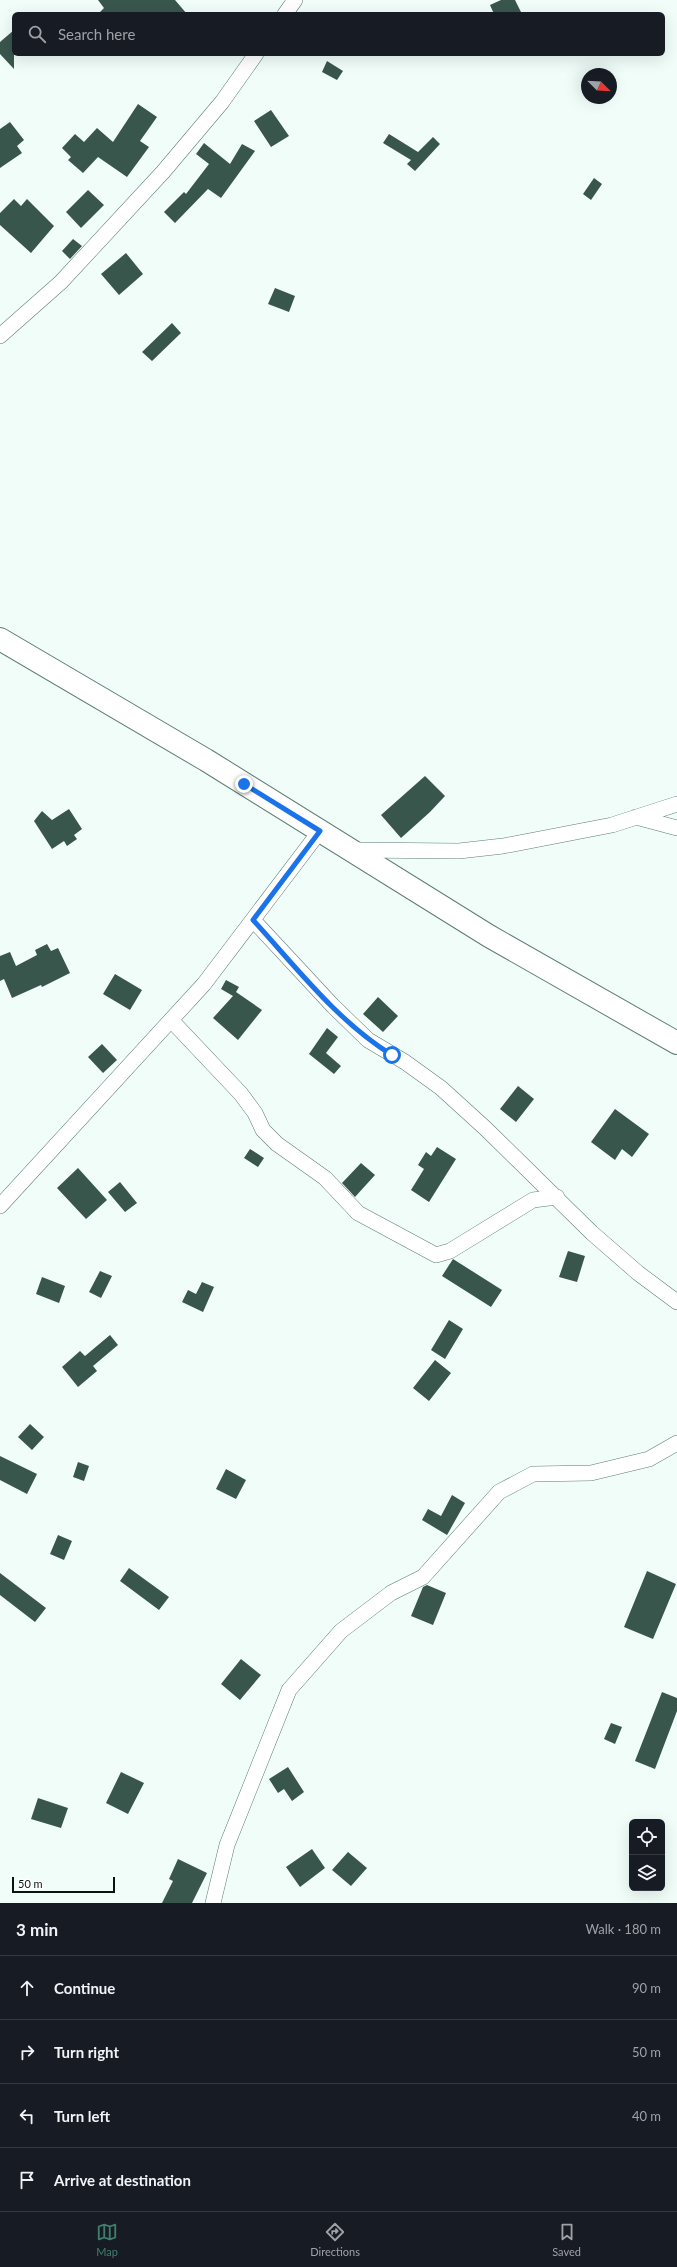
<!DOCTYPE html>
<html lang="en">
<head>
<meta charset="utf-8">
<style>
	body { margin:0; font-family:Lato,sans-serif; background:#20242c; color:#f1f3f6 }
	.controls { position:absolute; right:12px; bottom:12px; display:grid; overflow:hidden; border-radius:6px; box-shadow:0 4px 16px #0002 }
	.controls button { width:36px; height:36px; display:grid; place-items:center; padding:0; border:0; border-bottom:1px solid #363941; background:#171b24; color:#f1f3f6; font:20px sans-serif }
	.compass { position:absolute; left:581px; top:68px; width:36px; height:36px; border-radius:50%; background:#171b24; box-shadow:0 4px 16px #0002; rotate:114deg }
	.scale { position:absolute; left:12px; bottom:10px; width:103px; box-sizing:border-box; padding-left:4px; border:2px solid #081410; border-top:0; font-size:11px; line-height:14px; white-space:nowrap; color:#081410; -webkit-text-stroke:3px #fff; paint-order:stroke }
	.stop { position:absolute; width:12px; height:12px; margin:-9px; border:3px solid #1a73e8; border-radius:50%; background:#fff }
	.stop.end { background:#1a73e8; border-color:#fff; box-shadow:0 1px 4px #0008 }
	.list { margin:0; padding:0; list-style:none }
	h2 { display:flex; justify-content:space-between; align-items:center; height:52px; margin:0; padding:0 16px; font-size:17px }
	h2 small { font-size:13px; font-weight:400; color:#9ea1a6 }
	.list li { display:grid; grid-template-columns:26px 1fr auto; gap:12px; align-items:center; box-sizing:border-box; height:64px; padding:0 16px; border-top:1px solid #363941 }
	.list b { display:block; font-size:15px; white-space:nowrap }
	.list em { font-size:13px; font-style:normal; color:#9ea1a6 }
	.icon { flex:none; width:22px; height:22px; fill:none; stroke:currentColor; stroke-width:2; stroke-linecap:round; stroke-linejoin:round }
	.map { position:relative; flex:none; width:677px; height:1903px; overflow:hidden }
	.search { position:absolute; background:#171b24; box-shadow:0 4px 16px #0002; left:12px; right:12px; top:12px; height:44px; display:flex; align-items:center; gap:10px; box-sizing:border-box; padding:0 14px; border-radius:6px; color:#9ea1a6; font-size:15px }
	.sheet { height:308px; background:#171b24 }
	nav { display:flex; justify-content:space-around; align-items:center; box-sizing:border-box; height:56px; border-top:1px solid #363941; background:#171b24; font-size:11px; color:#9ea1a6 }
	nav a { display:grid; justify-items:center; gap:2px }
	nav .on { color:#407f6d }
	.map>svg:first-child { display:block }
</style>
</head>
<body>
<div class="map">
<svg width="677" height="1903" viewBox="0 0 677 1903">
	<rect width="100%" height="100%" fill="#f0fdf9"/>
	<path fill="#39564d" d="M98,0H175L187,14H98L104,8Z
		M501,0H515L522,14H494L490,5Z
		M14,30V69L0,54V42Z
		M327,61L343,71L337,80L322,72Z
		M138,104L157,117L140,141L149,147L127,177L98,157L83,173L68,160L71,157L62,148L75,134L84,142L97,128L113,142Z
		M271,110L289,136L271,147L254,121Z
		M10,122L24,140L17,146L22,153L0,168V129Z
		M389,134L418,152L433,137L440,144L415,171L407,164L411,160L383,143Z
		M204,143L230,164L242,144L255,151L221,198L208,189L175,223L164,212L184,192L186,194L209,164L196,154Z
		M594,178L602,184L591,200L583,194Z
		M88,190L104,205L81,228L66,212Z
		M14,199L21,206L27,199L54,226L31,253L0,225V213Z
		M73,239L82,246L70,259L62,251Z
		M126,253L143,274L119,295L101,274Z
		M275,288L295,296L289,312L268,304Z
		M172,323L181,333L152,361L142,352Z
		M425,776L445,796L430,812L401,838L381,815Z
		M69,809L82,829L74,835L77,839L67,846L64,841L52,849L34,821L42,811L52,820Z
		M47,944L51,951L58,948L70,973L42,987L41,985L12,998L4,979L0,981V956L10,952L16,966L37,955L35,950Z
		M115,974L142,990L130,1010L103,994Z
		M226,980L239,987L236,992L262,1010L238,1040L213,1018L233,996L221,989Z
		M378,997L398,1016L383,1032L363,1014Z
		M327,1028L338,1037L326,1053L341,1066L334,1074L309,1054Z
		M102,1044L117,1060L103,1073L88,1057Z
		M518,1086L534,1099L516,1122L500,1109Z
		M615,1109L649,1134L632,1157L622,1149L615,1160L591,1142Z
		M437,1147L456,1159L429,1202L411,1190L424,1169L418,1165L426,1152L431,1156Z
		M250,1149L264,1158L258,1167L244,1158Z
		M361,1163L375,1175L355,1197L342,1183Z
		M78,1168L107,1200L86,1219L57,1188Z
		M120,1182L137,1203L125,1212L108,1192Z
		M568,1251L585,1256L577,1282L559,1277Z
		M453,1259L502,1290L491,1307L442,1276Z
		M100,1271L112,1276L101,1298L89,1292Z
		M42,1277L65,1286L59,1303L36,1294Z
		M202,1282L214,1287L203,1312L182,1302L188,1290L196,1294Z
		M449,1320L463,1329L445,1359L431,1350Z
		M110,1335L118,1345L93,1366L97,1371L78,1387L62,1367L80,1351L85,1356Z
		M435,1360L451,1373L429,1401L413,1388Z
		M30,1424L44,1437L32,1450L18,1437Z
		M0,1456L37,1474L27,1494L0,1480Z
		M78,1462L89,1466L84,1481L73,1477Z
		M226,1469L246,1480L236,1499L216,1489Z
		M452,1495L465,1503L447,1535L422,1520L428,1509L441,1516Z
		M58,1535L72,1541L64,1560L50,1554Z
		M129,1568L169,1597L159,1610L120,1581Z
		M647,1571L676,1584L653,1639L624,1627Z
		M0,1573L46,1608L35,1622L0,1595Z
		M427,1585L446,1593L433,1625L411,1616L423,1587Z
		M241,1659L261,1675L240,1700L221,1684Z
		M662,1692L677,1698V1711L655,1769L635,1761Z
		M611,1723L622,1727L615,1744L604,1739Z
		M288,1767L304,1792L292,1801L284,1789L278,1793L269,1779Z
		M121,1772L144,1783L128,1814L106,1803Z
		M38,1798L68,1808L61,1828L31,1819Z
		M312,1849L325,1868L300,1887L286,1867Z
		M348,1852L367,1868L351,1886L332,1870Z
		M178,1859L207,1873L192,1903H162L173,1881L169,1879Z"/>
	<g fill="none" stroke-linecap="round" stroke-linejoin="round">
		<defs>
			<path id="street" d="M285,14L295,0
				M0,336L61,282L163,172L222,102L256,54
				M636,817L677,828
				M352,850L459,851L503,846L612,825L677,804
				M253,920L333,1006L368,1040L405,1062L441,1088L485,1128L592,1233L638,1273L677,1302
				M171,1020L241,1094L255,1113L263,1130L277,1144L325,1178L358,1213L436,1255L450,1251L533,1200L557,1197
				M0,1206L204,984L320,831
				M213,1903L227,1845L289,1690L341,1631L391,1593L423,1577L499,1492L533,1474L591,1473L649,1459L677,1443"/>
			<path id="secondary" d="M0,639L206,760L489,936L677,1043"/>
		</defs>
		<use href="#street" stroke="#5f7d73" stroke-width="16"/>
		<use href="#secondary" stroke="#5f7d73" stroke-width="24"/>
		<use href="#street" stroke="#fff" stroke-width="15"/>
		<use href="#secondary" stroke="#fff" stroke-width="22"/>
	</g>
	<g fill="none" stroke-linecap="round" stroke-linejoin="round">
		<path stroke="#1a73e8" stroke-width="5" d="M244,784L320,831L253,920C296,967 338,1022 392,1055"/>
	</g>
</svg>
<div class="controls">
<button><svg class="icon" aria-label="locate" viewBox="0 0 24 24"><circle cx="12" cy="12" r="6"/><path d="M12 2v4M12 18v4M2 12h4M18 12h4"/></svg></button>
<button><svg class="icon" aria-label="layers" viewBox="0 0 24 24"><path d="M12 4l9 5-9 5-9-5zM3 14l9 5 9-5"/></svg></button>
</div>
<svg class="compass" viewBox="-18 -18 36 36"><path d="M0-13l5 13h-10z" fill="#e53935"/><path d="M0 13l5-13h-10z" fill="#9ea1a6"/></svg>
<div class="scale">50 m</div>
<div class="stop" style="left:392px;top:1055px"></div>
<div class="stop end" style="left:244px;top:784px"></div>
<div class="search"><svg class="icon" aria-label="search" viewBox="0 0 24 24"><circle cx="10" cy="10" r="6"/><path d="M15 15l6 6"/></svg>Search here</div>
</div>
<section class="sheet">
<h2>3 min<small>Walk · 180 m</small></h2>
<ul class="list">
<li><svg class="icon" aria-label="ahead" viewBox="0 0 24 24"><path d="M12 20V5M6 11l6-6 6 6"/></svg><div><b>Continue</b></div><em>90 m</em></li>
<li><svg class="icon" aria-label="right" viewBox="0 0 24 24"><path d="M7 20v-9h11M14 6l5 5-5 5"/></svg><div><b>Turn right</b></div><em>50 m</em></li>
<li><svg class="icon" aria-label="left" viewBox="0 0 24 24"><path d="M17 20v-9H6M10 6l-5 5 5 5"/></svg><div><b>Turn left</b></div><em>40 m</em></li>
<li><svg class="icon" aria-label="arrive" viewBox="0 0 24 24"><path d="M6 21V4h12l-3 4 3 4H6"/></svg><div><b>Arrive at destination</b></div></li>
</ul>
</section>
<nav>
<a class="on"><svg class="icon" aria-label="map" viewBox="0 0 24 24"><path d="M3 6l6-2 6 2 6-2v14l-6 2-6-2-6 2zM9 4v14M15 6v14"/></svg>Map</a>
<a><svg class="icon" aria-label="directions" viewBox="0 0 24 24"><path d="M12 3l9 9-9 9-9-9zM9 14v-3h6M13 9l2 2-2 2"/></svg>Directions</a>
<a><svg class="icon" aria-label="saved" viewBox="0 0 24 24"><path d="M7 4h10v16l-5-4-5 4z"/></svg>Saved</a>
</nav>
</body>
</html>
